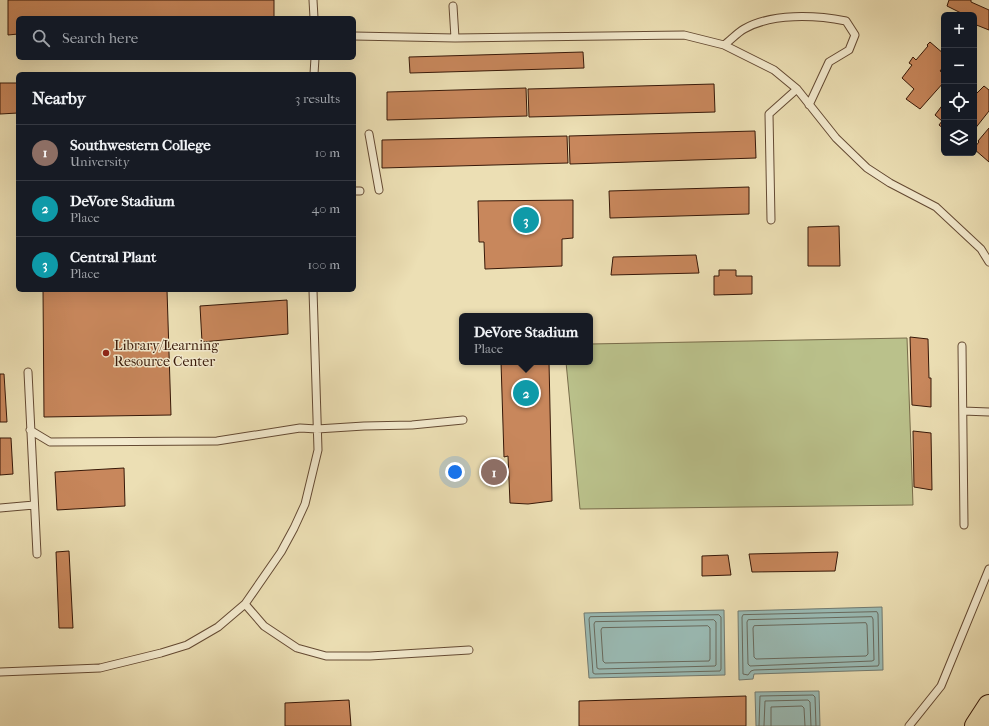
<!DOCTYPE html>
<html lang="en">
<head>
<meta charset="utf-8">
<style>
	body { margin:0; font-family:"IM FELL French Canon",serif; background:#20242c; color:#f1f3f6 }
	.controls { position:absolute; right:12px; top:12px; display:grid; overflow:hidden; border-radius:6px; box-shadow:0 4px 16px #0002 }
	.controls button { width:36px; height:36px; display:grid; place-items:center; padding:0; border:0; border-bottom:1px solid #363941; background:#171b24; color:#f1f3f6; font:20px sans-serif }
	.you { position:absolute; left:455px; top:472px; width:14px; height:14px; margin:-10px; border:3px solid #fff; border-radius:50%; background:#1a73e8; box-shadow:0 0 0 6px #1a73e833 }
	.badge { display:grid; place-items:center; width:26px; height:26px; border-radius:50%; background:#c59692; color:#fff; font-size:13px; font-weight:700 }
	.pin { position:absolute; translate:-50% -50%; border:2px solid #fff; box-shadow:0 1px 4px #0006 }
	.popup { position:absolute; left:459px; top:313px; width:134px; height:52px; box-sizing:border-box; display:grid; place-content:center; border-radius:6px; background:#171b24; filter:drop-shadow(0 1px 3px #0005); font-size:13px; white-space:nowrap; color:#9ea1a6 }
	.popup b { font-size:15px; color:#f1f3f6 }
	.popup::after { content:''; position:absolute; left:50%; top:100%; margin-left:-8px; border:8px solid transparent; border-top-color:#171b24 }
	.list { margin:0; padding:0; list-style:none }
	h2 { display:flex; justify-content:space-between; align-items:center; height:52px; margin:0; padding:0 16px; font-size:17px }
	h2 small { font-size:13px; font-weight:400; color:#9ea1a6 }
	.list li { display:grid; grid-template-columns:26px 1fr auto; gap:12px; align-items:center; box-sizing:border-box; height:56px; padding:0 16px; border-top:1px solid #363941 }
	.list b { display:block; font-size:15px; white-space:nowrap }
	.list p { margin:0; font-size:13px; white-space:nowrap; color:#9ea1a6 }
	.list em { font-size:13px; font-style:normal; color:#9ea1a6 }
	.icon { flex:none; width:22px; height:22px; fill:none; stroke:currentColor; stroke-width:2; stroke-linecap:round; stroke-linejoin:round }
	.map { position:relative; flex:none; width:989px; height:726px; overflow:hidden }
	.search { position:absolute; background:#171b24; box-shadow:0 4px 16px #0002; left:16px; top:16px; width:340px; height:44px; display:flex; align-items:center; gap:10px; box-sizing:border-box; padding:0 14px; border-radius:6px; color:#9ea1a6; font-size:15px }
	.panel { position:absolute; background:#171b24; box-shadow:0 4px 16px #0002; left:16px; top:72px; width:340px; height:220px; border-radius:6px }
	.map>svg:first-child { display:block }
</style>
</head>
<body>
<div class="map">
<svg width="989" height="726" viewBox="0 0 989 726">
	<rect width="100%" height="100%" fill="#ecdfb4"/>
	<filter id="stains"><feTurbulence type="fractalNoise" baseFrequency=".005" numOctaves="4"/><feColorMatrix values="0 0 0 0 .2 0 0 0 0 .09 0 0 0 0 .02 0 0 0 .5 -.17"/></filter>
	<radialGradient id="worn" r=".72"><stop offset=".6" stop-color="#630" stop-opacity="0"/><stop offset="1" stop-color="#630" stop-opacity=".3"/></radialGradient>
	<path fill="#bac18b" stroke="#786c4a" d="M907,338L913,505L580,509L566,362H590V344Z"/>
	<path fill="#9abbb5" stroke="#727a70" d="M882,607L883,670L754,674L753,679L739,680L738,611Z
		M724,610L725,675L589,678L584,613Z
		M819,691L820,726H756L755,692Z"/>
	<g fill="none" stroke-linecap="round" stroke-linejoin="round">
		<path stroke="#686a5e" stroke-width="1" d="M877,612L878,614L879,664L878,666L754,670L751,671L748,675L743,674L742,617L743,615Z
			M719,615L721,617V669L720,671L595,674L593,673L589,619L590,617Z
			M872,617L873,619L874,660L872,661L750,666L748,664L747,622L748,620Z
			M714,620L716,622V665L715,666L599,669L597,668L594,624L595,622Z
			M866,623L867,625L868,654L866,656L756,659L754,657L753,628L754,626Z
			M708,626L710,628V659L709,661L605,663L603,661L601,630L602,628Z
			M759,726L760,696L813,695L815,697L816,726
			M764,726L765,701L808,700L810,702L811,726
			M771,726V707L802,706L804,708L805,726"/>
	</g>
	<path fill="#c8875c" stroke="#371808" d="M8,0H274V18H18V34L8,35Z
		M949,0H971V2L989,10V30L974,24V15H965L947,6Z
		M930,42L944,54V66L940,71L944,74V82L920,109L906,99L914,89L902,78L912,65L909,63L913,57L916,60L928,46L927,45Z
		M583,52L584,68L410,73L409,57Z
		M0,83H18V113L0,114Z
		M714,84L715,112L529,117L528,89Z
		M984,86L989,90V111L974,130V96Z
		M526,88L527,116L387,120V92Z
		M944,103V129L939,125L942,121L935,115Z
		M989,128V162L974,149V148L979,142L978,141Z
		M755,131L756,158L570,164L569,136Z
		M567,136L568,163L382,168V140Z
		M749,187V214L610,218L609,191Z
		M573,200V238L562,239V266L485,269L484,242H479L478,201Z
		M839,226L840,266H808V227Z
		M696,255L699,273L611,275L613,257Z
		M719,270H736V276H752V294L714,295V276H719Z
		M43,290H167L171,415L44,417Z
		M287,300L288,334L202,342L200,306Z
		M910,337L928,339L929,378H931V407L912,405Z
		M501,362H549L552,501L528,504L510,503L508,456L504,457Z
		M0,374H4L7,422H0Z
		M913,431L931,433L932,490L914,487Z
		M0,438H11L13,474L0,475Z
		M124,468L125,506L57,510L55,472Z
		M69,551L73,628H59L56,552Z
		M838,552L835,571L752,572L749,554Z
		M728,555L731,575L702,576V556Z
		M746,696V726H579V701Z
		M349,700L351,726H285V703Z"/>
	<g fill="none" stroke-linecap="round" stroke-linejoin="round">
		<defs>
			<path id="lane" d="M313,0L314,18
				M453,6L455,38
				M354,36L455,38L684,35L724,45L774,70L797,89L836,138L867,168L890,183L936,207L981,249L989,262
				M724,45C731,40 737,33 744,29C772,13 815,15 846,21L855,35L849,50L829,62L809,105
				M314,74L315,58
				M369,134L379,190
				M354,191H360
				M771,220L769,114L797,89
				M962,346L964,525
				M28,372L37,554
				M963,411L989,412
				M30,430L50,442L217,441L300,428L317,429L364,426L412,425L463,420
				M0,508L34,505
				M245,604L264,626L297,648L326,656H370L469,650
				M0,672L100,668L161,653L187,645L218,627L245,604L281,552L294,528L305,504L318,450L313,290
				M909,726L941,686L989,569"/>
			<path id="primary" d="M976,726L989,706"/>
		</defs>
		<use href="#lane" stroke="#644a33" stroke-width="9"/>
		<use href="#primary" stroke="#371808" stroke-width="24"/>
		<use href="#lane" stroke="#f3eace" stroke-width="7"/>
		<use href="#primary" stroke="#ecdfb4" stroke-width="22"/>
	</g>
	<circle fill="#8f2418" stroke="#f3eace" stroke-width="1.5" cx="106" cy="353" r="4"/>
	<g text-anchor="middle" dominant-baseline="central" stroke-width="3" stroke-linejoin="round" paint-order="stroke">
		<g font-size="14" fill="#371808" stroke="#f3eace" text-anchor="start">
			<text x="114" y="345">Library/Learning<tspan x="114" dy="16">Resource Center</tspan></text>
		</g>
	</g>
	<rect width="100%" height="100%" filter="url(#stains)"/>
	<rect width="100%" height="100%" fill="url(#worn)"/>
</svg>
<div class="controls">
<button>+</button>
<button>−</button>
<button><svg class="icon" aria-label="locate" viewBox="0 0 24 24"><circle cx="12" cy="12" r="6"/><path d="M12 2v4M12 18v4M2 12h4M18 12h4"/></svg></button>
<button><svg class="icon" aria-label="layers" viewBox="0 0 24 24"><path d="M12 4l9 5-9 5-9-5zM3 14l9 5 9-5"/></svg></button>
</div>
<div class="you"></div>
<div class="pin badge" style="left:494px;top:472px;background:#8d6e63">1</div>
<div class="pin badge" style="left:526px;top:393px;background:#0f9aa8">2</div>
<div class="popup"><b>DeVore Stadium</b>Place</div>
<div class="pin badge" style="left:526px;top:220px;background:#0f9aa8">3</div>
<div class="search"><svg class="icon" aria-label="search" viewBox="0 0 24 24"><circle cx="10" cy="10" r="6"/><path d="M15 15l6 6"/></svg>Search here</div>
<section class="panel">
<h2>Nearby<small>3 results</small></h2>
<ul class="list">
<li><span class="badge" style="background:#8d6e63">1</span><div><b>Southwestern College</b><p>University</p></div><em>10 m</em></li>
<li><span class="badge" style="background:#0f9aa8">2</span><div><b>DeVore Stadium</b><p>Place</p></div><em>40 m</em></li>
<li><span class="badge" style="background:#0f9aa8">3</span><div><b>Central Plant</b><p>Place</p></div><em>100 m</em></li>
</ul>
</section>
</div>
</body>
</html>
